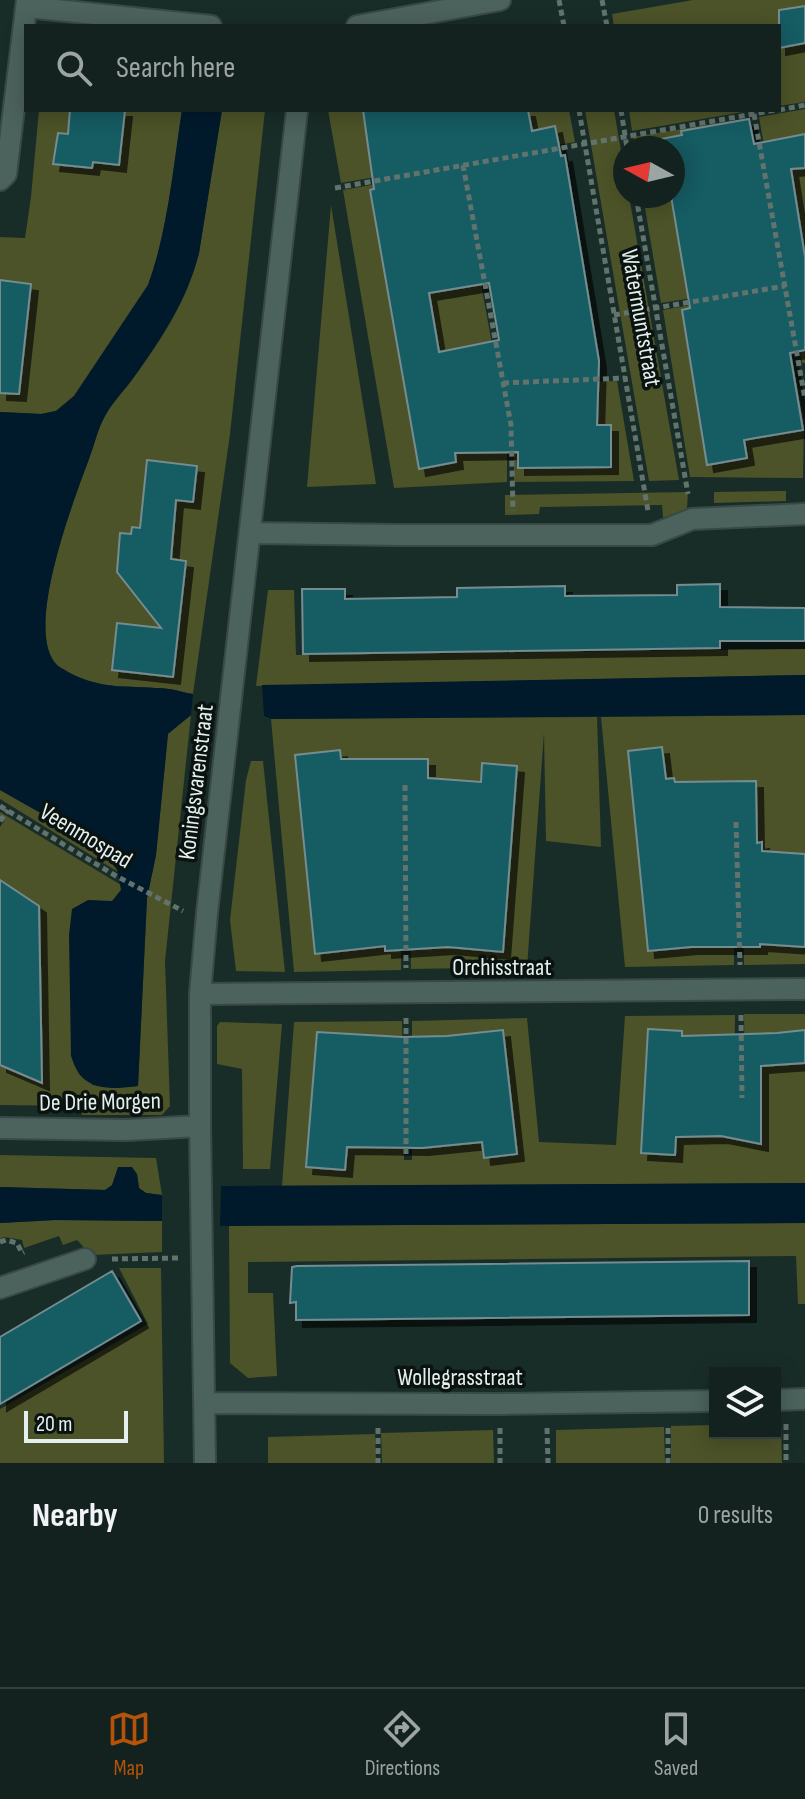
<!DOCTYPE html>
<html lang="en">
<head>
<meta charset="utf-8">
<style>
	body { margin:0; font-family:"Sofia Sans Condensed",sans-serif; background:#1c2a27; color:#f1f3f6 }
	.controls { position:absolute; right:24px; bottom:24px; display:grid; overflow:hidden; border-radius:0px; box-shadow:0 4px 20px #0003 }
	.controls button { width:72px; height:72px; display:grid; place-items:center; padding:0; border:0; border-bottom:2px solid #323f3c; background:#13221e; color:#f1f3f6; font:40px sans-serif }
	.compass { position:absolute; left:613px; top:136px; width:72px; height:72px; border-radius:50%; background:#13221e; box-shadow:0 4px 20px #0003; rotate:278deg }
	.scale { position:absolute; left:24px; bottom:20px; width:104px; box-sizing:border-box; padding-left:8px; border:4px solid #e4f0ed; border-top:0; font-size:22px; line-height:28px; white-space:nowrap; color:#e4f0ed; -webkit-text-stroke:6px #0b1311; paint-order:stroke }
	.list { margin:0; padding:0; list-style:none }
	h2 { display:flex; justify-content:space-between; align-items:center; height:104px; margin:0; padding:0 32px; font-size:34px }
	h2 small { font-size:26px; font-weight:400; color:#9da4a4 }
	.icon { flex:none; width:44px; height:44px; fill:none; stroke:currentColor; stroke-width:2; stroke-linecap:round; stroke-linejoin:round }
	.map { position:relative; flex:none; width:805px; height:1463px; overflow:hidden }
	.search { position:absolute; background:#13221e; box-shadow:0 4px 20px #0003; left:24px; right:24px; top:24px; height:88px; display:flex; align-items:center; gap:20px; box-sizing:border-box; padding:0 28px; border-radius:0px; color:#9da4a4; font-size:30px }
	.sheet { height:224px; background:#13221e }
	nav { display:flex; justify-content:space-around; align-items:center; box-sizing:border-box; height:112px; border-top:2px solid #323f3c; background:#13221e; font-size:22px; color:#9da4a4 }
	nav a { display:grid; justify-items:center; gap:4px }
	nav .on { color:#b45309 }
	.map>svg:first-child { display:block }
</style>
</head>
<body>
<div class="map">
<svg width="805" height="1463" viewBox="0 0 805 1463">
	<defs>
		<filter id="shadow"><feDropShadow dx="7" dy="7" stdDeviation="0" flood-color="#0009"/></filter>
	</defs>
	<rect width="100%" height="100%" fill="#192d28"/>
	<path fill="#4c5328" d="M693,0H805V102L779,106V26H614L612,14Z
		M805,109V363H802L759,117Z
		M39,110H182C173,168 168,230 148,285L74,396L56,411L41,414L0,412V237L25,238L31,197Z
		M222,110H265L230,434L193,694C185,693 177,690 169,689C132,685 102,691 68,672C65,670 61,668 58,666C21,633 76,495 90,456C95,443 98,428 105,416C113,401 125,390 134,377C162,339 188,299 199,253Z
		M328,110H569L575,142L341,183Z
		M585,110H614L625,174V196H629L679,480L649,481Z
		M629,110H755L632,131Z
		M750,118L780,284L661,303L643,196H673V148H635L633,137Z
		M460,169L507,426V482L394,488L343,190Z
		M331,205L376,484L307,487Z
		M780,289L804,422L803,478L690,477L663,310Z
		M617,381L634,481L514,482V424L507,384Z
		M786,491V501L714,503V492Z
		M688,492L687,509L677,516L663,517L662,505L540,507L539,514L505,515V495Z
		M268,590H294L296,655L805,649V675L256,686Z
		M191,715L165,961L170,1106L162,1115H82L81,1106L0,1105V1065L42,1082L39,906L0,880V827L4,821L0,819V812L121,885V890L112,902L88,900L92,1085L116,1088L138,1086L147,898L156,855L168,733Z
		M805,715V964L744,965L742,821H733L734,965L625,967L601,717Z
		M597,717L601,847L546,841L544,733L527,967L411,969L408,758L400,759L401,970L294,972L271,719Z
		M251,761H263L285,972L236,971L230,920L246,780Z
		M0,790L101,847L118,872L0,799Z
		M744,1014H805V1183L282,1186L294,1022L402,1021L404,1160H412V1021L527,1018L539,1142L616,1145L625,1016L735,1015L734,1099H745Z
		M220,1022L282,1024L270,1169H243L242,1069L217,1064V1026Z
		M0,1155L156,1158L162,1195L146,1193L139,1188L137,1174L117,1171L112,1186L105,1190L0,1187Z
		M55,1220L162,1221V1252L91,1255L77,1240L63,1245L59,1236L24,1248L22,1240L4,1237L0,1239V1223Z
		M805,1223V1304H798L796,1256L248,1262V1293H273L277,1376L248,1378L230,1363L229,1226Z
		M119,1268H161L164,1463H0V1409L148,1324Z
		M781,1423L782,1463H671V1426L715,1425V1433H775V1424Z
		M664,1427L665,1463H556V1430Z
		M493,1430L494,1463H382L381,1433Z
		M375,1434L376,1463H268V1437Z"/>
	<path fill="#001a2c" d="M182,110H222L199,253C187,299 162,338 134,377C125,390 113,401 105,416C98,428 95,443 90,456C76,495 21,633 58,666C61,668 65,670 68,672C102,691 132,685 169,689C177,690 185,693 193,694L191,715L168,734L156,855L147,898L138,1086C119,1088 94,1092 80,1075C76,1070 73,1062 71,1056L69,935L72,909L88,900L112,901L121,890L117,868L101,847L0,790V412L41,414L56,411L74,396L148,285C168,230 173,168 182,110Z
		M805,675V715L271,719L264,716L262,685Z
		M118,1167H132L137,1174L139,1188L146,1193L162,1195V1221L55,1220L0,1223V1187L105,1190L112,1185Z
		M805,1183V1223L220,1226L221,1186Z"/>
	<path fill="#175c64" stroke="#748c90" stroke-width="2" fill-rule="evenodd" filter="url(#shadow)" d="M805,6V43L779,48V10Z
		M70,110H125L119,165L93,162L92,168L53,164L58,133L68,134Z
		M363,110H528L532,131L555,126L561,156L565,155L599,361L597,425H611V467L518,468V452L455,453L456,462L419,469L370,190L374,189ZM489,283L499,340L439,352L429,293Z
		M749,119L754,144L805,134V168L791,169L805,257V350L790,353L803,430L744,440L747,458L707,465L682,310L690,308L671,196H673V148H663L661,139L682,135L681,131Z
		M0,280L31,284L19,394L0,393Z
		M147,460L197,466L193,502L176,500L171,559L186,561L173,677L112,670L117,623L161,628L117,572L120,533L131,534L132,527L140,528Z
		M720,584V607L805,608V641H720V648L303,654L302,589H345V599L457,597V588L565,586V596L677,595V585Z
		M662,747L666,779L674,778L675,782L756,781L757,843L762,842V851L805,854V947L760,944V947H691L648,951L628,751Z
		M340,750L341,759H428V778L481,782L482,763L517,766L503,952L448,947L385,951V946L315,954L295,755Z
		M0,880L39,906L42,1083L0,1065Z
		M648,1029L682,1031V1036L777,1033L805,1030V1063L761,1066V1144L721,1136L676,1137L675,1155L641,1153Z
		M503,1030L517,1154L484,1158L482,1142L422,1148L347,1147L345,1170L306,1167L317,1032L402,1037L447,1036Z
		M749,1261V1315L296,1320V1302L290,1303L292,1267L297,1266Z
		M112,1271L141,1321L0,1404V1337Z"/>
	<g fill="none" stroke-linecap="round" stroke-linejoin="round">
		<defs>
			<path id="minor" d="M27,7L211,26
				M357,26L500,0
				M0,180L6,174L27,0
				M250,533L399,535H652L692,519L805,514
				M200,994L805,989
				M0,1128L127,1130L200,1126
				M0,1288L85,1259
				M775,1400L805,1399
				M205,1403L499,1404L715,1401
				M205,1463L200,1126V994L207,913L297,110"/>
		</defs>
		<use href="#minor" stroke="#394a46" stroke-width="24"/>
		<path stroke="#62736e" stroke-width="5" stroke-dasharray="6 4" stroke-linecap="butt" d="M559,0L564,26
			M602,0L607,26
			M579,110L648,511
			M621,110L627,148
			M779,110L805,105
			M754,114L805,399
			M463,165L511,425L513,511
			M335,188L776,110
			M636,196L688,494
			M614,315L785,286
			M503,383L625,378
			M405,785L406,968
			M0,806L116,876L183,911
			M0,821L8,810
			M736,822L740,965
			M741,1015L742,1098
			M406,1018V1157
			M0,1242L6,1240L17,1243L22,1253L24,1252
			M112,1259L178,1258
			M786,1424V1463
			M378,1428V1463
			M500,1428V1463
			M547,1428L548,1463
			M668,1428V1463"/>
		<use href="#minor" stroke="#4c625c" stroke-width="20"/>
	</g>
	<g text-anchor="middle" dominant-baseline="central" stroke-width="7" stroke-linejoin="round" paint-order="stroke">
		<g font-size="24" fill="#e4f0ed" stroke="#0b1311">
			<text transform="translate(641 318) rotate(80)">Watermuntstraat</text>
			<text transform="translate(196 782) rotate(-83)">Koningsvarenstraat</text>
			<text transform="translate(86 836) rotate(31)">Veenmospad</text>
			<text x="502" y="967">Orchisstraat</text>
			<text transform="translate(100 1102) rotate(-1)">De Drie Morgen</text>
			<text x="460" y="1377">Wollegrasstraat</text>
		</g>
	</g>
</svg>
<div class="controls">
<button><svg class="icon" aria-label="layers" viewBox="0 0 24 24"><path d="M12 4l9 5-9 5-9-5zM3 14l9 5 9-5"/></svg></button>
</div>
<svg class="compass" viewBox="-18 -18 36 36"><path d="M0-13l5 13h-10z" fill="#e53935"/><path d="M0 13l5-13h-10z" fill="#9da4a4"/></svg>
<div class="scale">20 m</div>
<div class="search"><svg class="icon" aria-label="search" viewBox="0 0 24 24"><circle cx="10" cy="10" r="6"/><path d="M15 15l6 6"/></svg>Search here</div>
</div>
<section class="sheet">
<h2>Nearby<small>0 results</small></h2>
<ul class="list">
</ul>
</section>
<nav>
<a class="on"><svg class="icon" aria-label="map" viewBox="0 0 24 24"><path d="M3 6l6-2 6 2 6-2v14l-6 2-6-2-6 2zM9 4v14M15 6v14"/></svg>Map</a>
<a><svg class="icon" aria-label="directions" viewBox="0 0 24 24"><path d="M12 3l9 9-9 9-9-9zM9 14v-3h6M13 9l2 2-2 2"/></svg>Directions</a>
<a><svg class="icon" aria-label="saved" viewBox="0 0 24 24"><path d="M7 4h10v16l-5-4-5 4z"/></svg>Saved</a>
</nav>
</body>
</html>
